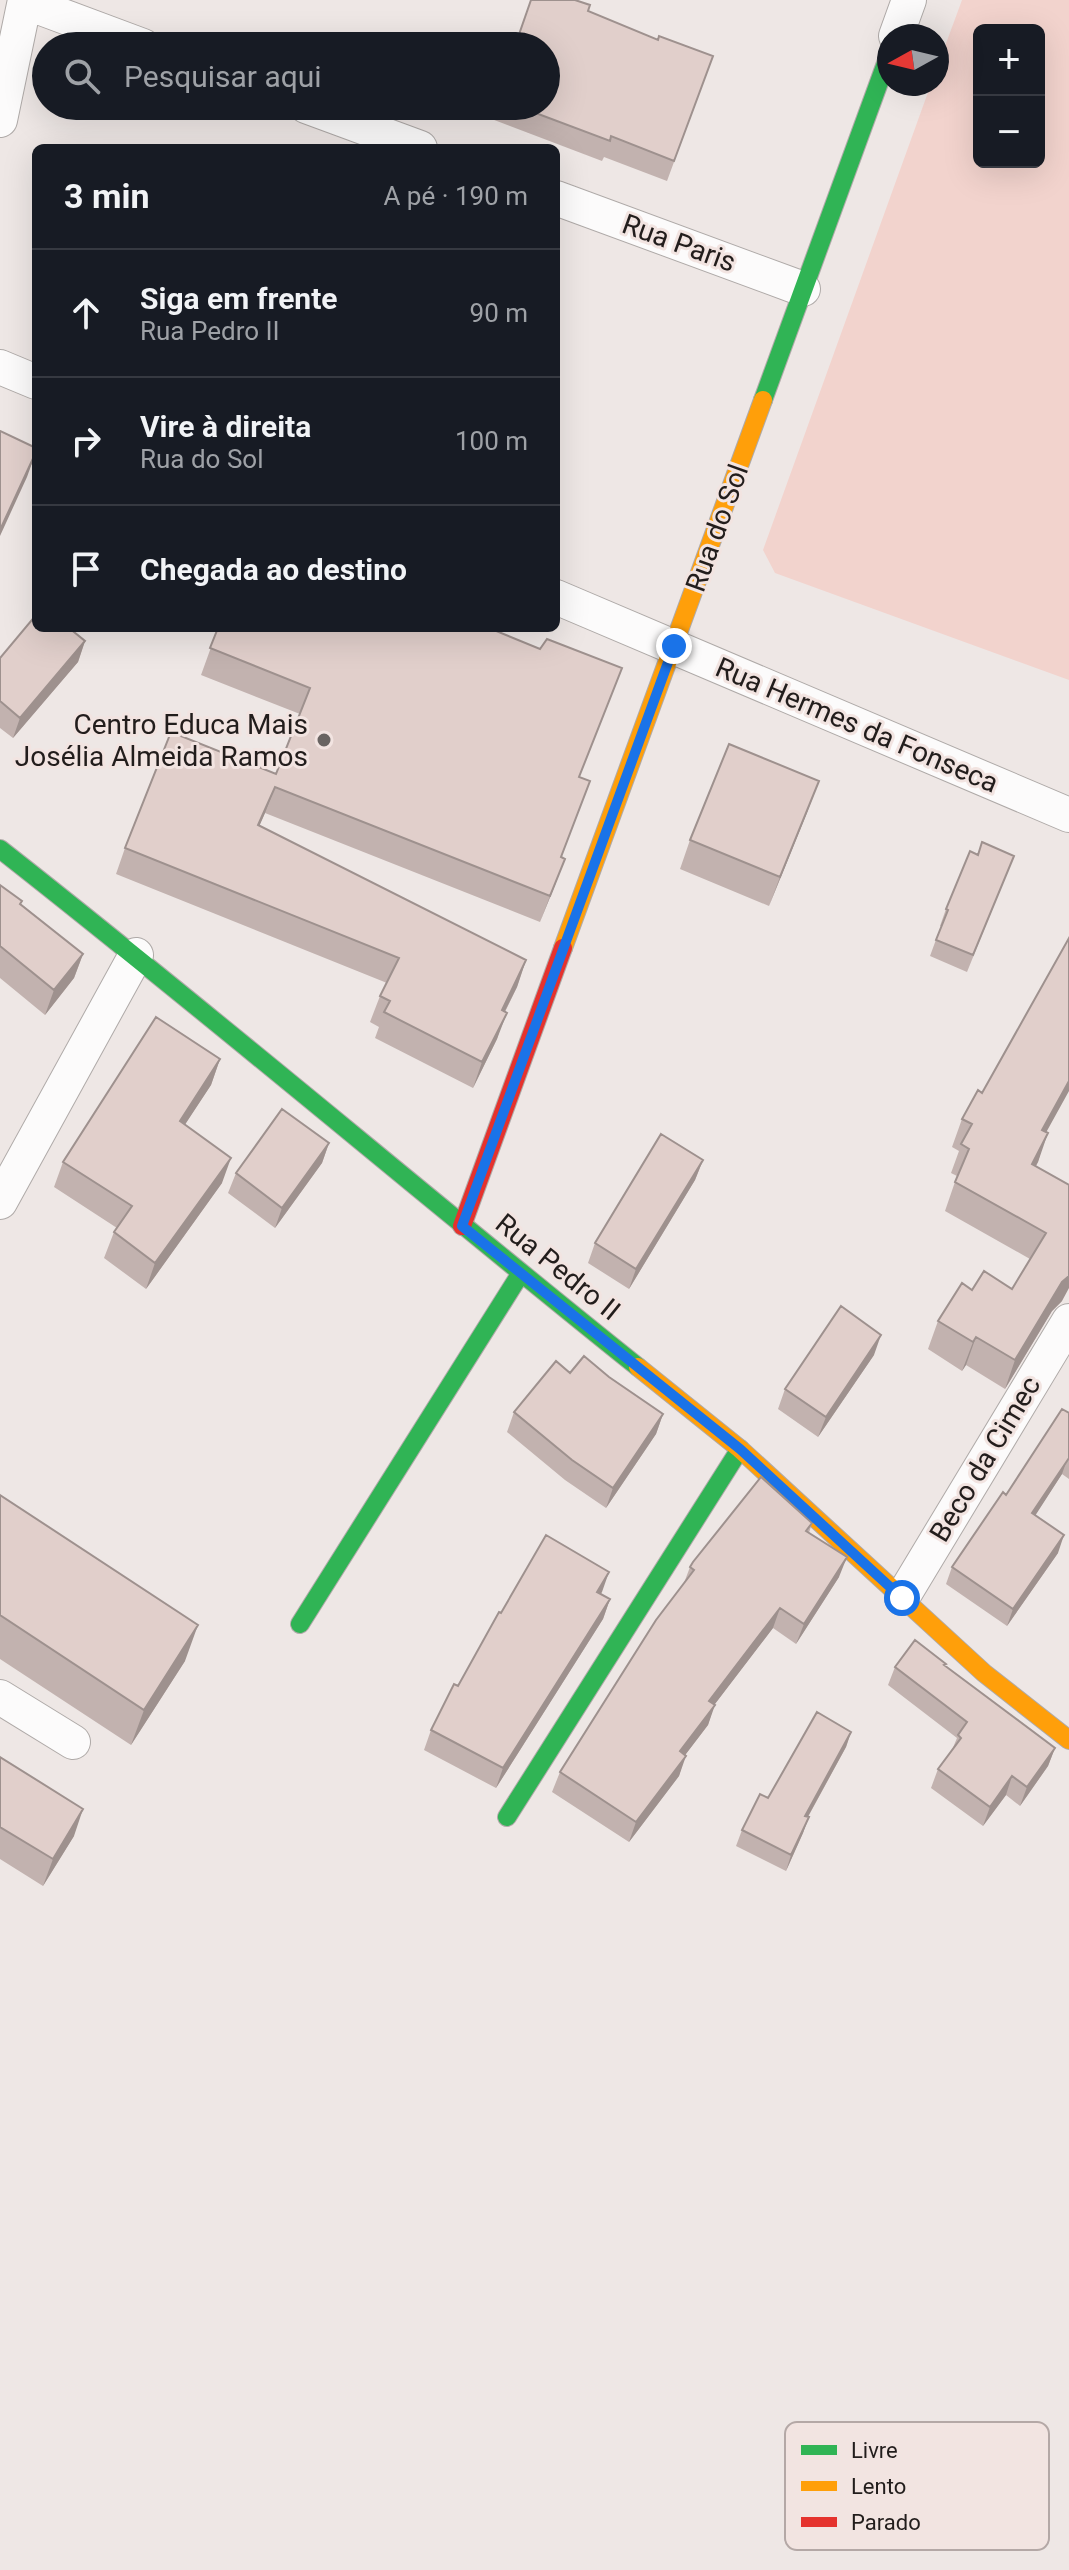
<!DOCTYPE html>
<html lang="pt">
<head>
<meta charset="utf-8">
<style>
	body { margin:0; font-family:Roboto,sans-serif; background:#242831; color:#f1f3f6 }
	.controls { position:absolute; right:24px; top:24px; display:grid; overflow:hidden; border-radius:12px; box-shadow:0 8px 32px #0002 }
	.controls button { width:72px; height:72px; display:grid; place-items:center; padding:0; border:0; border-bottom:2px solid #363941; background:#171b24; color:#f1f3f6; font:40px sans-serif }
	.compass { position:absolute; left:877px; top:24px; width:72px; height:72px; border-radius:50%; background:#171b24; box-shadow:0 8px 32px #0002; rotate:262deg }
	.stop { position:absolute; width:24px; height:24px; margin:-18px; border:6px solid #1a73e8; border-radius:50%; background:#fff }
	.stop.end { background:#1a73e8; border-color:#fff; box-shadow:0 2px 8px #0008 }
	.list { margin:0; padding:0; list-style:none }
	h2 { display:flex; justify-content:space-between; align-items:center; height:104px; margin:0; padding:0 32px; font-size:34px }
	h2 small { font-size:26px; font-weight:400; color:#9ea1a6 }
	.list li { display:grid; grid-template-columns:52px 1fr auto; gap:24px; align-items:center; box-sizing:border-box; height:128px; padding:0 32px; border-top:2px solid #363941 }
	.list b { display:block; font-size:30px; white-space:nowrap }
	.list p { margin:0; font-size:26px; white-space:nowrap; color:#9ea1a6 }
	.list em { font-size:26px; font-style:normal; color:#9ea1a6 }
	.icon { flex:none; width:44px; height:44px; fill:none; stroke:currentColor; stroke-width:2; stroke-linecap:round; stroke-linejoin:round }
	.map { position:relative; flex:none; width:1069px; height:2570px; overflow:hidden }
	.search { position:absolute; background:#171b24; box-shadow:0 8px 32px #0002; left:32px; top:32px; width:528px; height:88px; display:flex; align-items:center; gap:20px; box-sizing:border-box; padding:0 28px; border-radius:44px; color:#9ea1a6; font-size:30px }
	.panel { position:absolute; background:#171b24; box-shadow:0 8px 32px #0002; left:32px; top:144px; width:528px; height:488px; border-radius:12px }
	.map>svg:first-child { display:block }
</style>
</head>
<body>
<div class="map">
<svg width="1069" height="2570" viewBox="0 0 1069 2570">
	<rect width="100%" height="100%" fill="#eee7e5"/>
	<path fill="#f2d3cd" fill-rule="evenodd" d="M962,0H1069V680L775,573L763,550L931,84H937V68ZM979,30H1039V162H979Z"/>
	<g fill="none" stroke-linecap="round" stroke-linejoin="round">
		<defs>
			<path id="street" d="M25,2L143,46
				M896,36L909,0
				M306,106L420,148
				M0,120L25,0
				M556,198L803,289
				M0,367L36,382
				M556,597L1069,815
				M0,1202L136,955
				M902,1598L1069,1321
				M0,1697L73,1742"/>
			<path id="fast" d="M763,400L889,55
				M0,849C216,1018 424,1196 638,1367
				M300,1624L521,1273
				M507,1817L740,1449"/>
			<path id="slow" d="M563,948L763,400
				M638,1367L740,1449L984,1673L1069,1740"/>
			<path id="jam" d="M462,1226L563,948"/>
		</defs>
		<use href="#street" stroke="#afaaa8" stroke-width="36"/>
		<use href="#fast" stroke="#afaaa8" stroke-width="20"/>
		<use href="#slow" stroke="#afaaa8" stroke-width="20"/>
		<use href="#jam" stroke="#afaaa8" stroke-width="20"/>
		<use href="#street" stroke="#fcfbfb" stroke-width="34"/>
		<use href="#fast" stroke="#30b455" stroke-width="18"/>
		<use href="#slow" stroke="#ff9f0a" stroke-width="18"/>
		<use href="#jam" stroke="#e5322d" stroke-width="18"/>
	</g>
	<path fill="#c2b2af" d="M588,11L658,40L713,56L667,181L604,157L602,161L489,118L494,106H546Z
		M218,628L612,694L579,777L555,885L540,922L265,813L259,826L526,960L517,987L505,1012L497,1039L473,1088L375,1038L379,1027L370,1022L380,996L387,983L116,874L125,848L276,774L300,714L201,675Z
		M85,641L78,662L13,738L0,728V658Z
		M808,810L769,906L680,869L690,840Z
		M978,855L1014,856L967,972L930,956L941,926H940L946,909Z
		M0,885L22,901L21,904L83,954L74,978L45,1015L0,978Z
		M220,1059L211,1085L185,1124L222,1183L146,1289L104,1258L114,1232L117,1228L54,1187L63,1162Z
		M982,1093L1046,1132L1038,1162L1036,1166L1062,1301L1052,1311L1005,1389L966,1365L962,1371L928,1349L938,1321L972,1290L1012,1289L1030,1259L945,1211L957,1176L951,1173L959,1151L952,1147L962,1119Z
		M329,1143L322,1163L275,1228L228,1193L236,1173Z
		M703,1160L695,1180L629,1289L588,1263L595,1243Z
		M874,1355L818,1437L778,1409L785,1389Z
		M570,1373L609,1377L663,1414L656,1434L606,1508L565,1480L507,1432L514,1412Z
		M1069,1413V1479L1062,1474L1035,1515L1058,1553L1007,1626L946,1584L952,1567Z
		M0,1495L185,1661L131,1745L0,1659Z
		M812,1523L809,1533L839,1577L796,1644L773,1628L714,1705L708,1725L685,1755L679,1776L629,1842L552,1792L560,1772L684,1583L690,1567Z
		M601,1594L610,1599L603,1619L496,1788L424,1750L431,1730L501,1613Z
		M945,1666L1055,1748L1048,1766L1020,1806L1006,1795L983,1826L931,1788L938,1769L952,1750L957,1738L888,1685L895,1667Z
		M851,1732L846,1747L808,1817L803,1833L786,1871L736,1846L742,1830L768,1798Z
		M0,1757L74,1836L43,1886L0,1859Z"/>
	<path fill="#9e918e" d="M36,452L27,477L0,536V530Z
		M85,641L78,662L13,738L20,718Z
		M819,781L808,810L769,906L780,877Z
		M275,787L265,813L248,852L258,825Z
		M565,859L555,885L540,922L550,896Z
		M83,954L74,978L45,1015L54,990Z
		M526,960L517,987L492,1037L502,1010Z
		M507,1013L497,1039L473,1088L482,1062Z
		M220,1059L211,1085L171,1146L180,1121Z
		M1069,1081V1091L1032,1158L1042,1130Z
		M1048,1133L1038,1162L1021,1192L1032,1164Z
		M329,1143L322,1163L275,1228L282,1208Z
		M231,1158L222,1183L146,1289L155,1263Z
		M703,1160L695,1180L629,1289L636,1269Z
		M1069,1276V1288L1062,1301L1052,1311L1005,1389L1015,1360L1062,1282Z
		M881,1335L874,1355L818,1437L826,1417Z
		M976,1337L966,1365L962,1371L973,1342Z
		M663,1414L656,1434L606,1508L613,1488Z
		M1068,1457L1062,1474L1026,1530L1032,1513Z
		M1064,1535L1058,1553L1007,1626L1013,1609Z
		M847,1557L839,1577L796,1644L804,1624Z
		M609,1572L602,1592L590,1612L597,1592Z
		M610,1599L603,1619L496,1788L503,1768Z
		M780,1608L773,1628L702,1721L709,1701Z
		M198,1625L185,1661L131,1745L144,1710Z
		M715,1705L708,1725L673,1771L680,1751Z
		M851,1732L846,1747L800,1831L805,1816Z
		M1055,1748L1048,1766L1020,1806L1027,1787Z
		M686,1756L679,1776L629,1842L636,1822Z
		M1012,1776L1006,1795L983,1826L990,1807Z
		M83,1809L74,1836L43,1886L53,1859Z
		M809,1817L803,1833L786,1871L791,1855Z"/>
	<path fill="#e1cfcb" stroke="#9e918e" stroke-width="2" d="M531,0H575L590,5L588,11L658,40L659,36L713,56L674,161L611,136L610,141L517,106H546V46H515Z
		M0,431L36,448V452L0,530Z
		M36,615V628H69L85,641L20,718L0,701V658Z
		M218,628H489L540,649L547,639L622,668L579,777L590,781L561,857L565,859L550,896L275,787L258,825L526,960L502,1010L507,1013L482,1062L384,1012L390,1001L380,996L399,958L125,848L171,732L276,774L310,688L210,648Z
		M729,744L819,781L780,877L690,840Z
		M982,842L1014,856L973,955L936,940L948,910L946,909L970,851L978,855Z
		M0,885L22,901L20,904L83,954L54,990L0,946Z
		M1069,938V1081L1042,1130L1048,1133L1032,1164L1069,1185V1276L1062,1282L1015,1360L976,1337L973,1342L938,1321L962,1283L972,1290L984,1271L1012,1289L1046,1233L955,1182L969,1149L961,1144L972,1124L962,1119L978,1090L982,1093Z
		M156,1017L220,1059L180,1121L231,1158L155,1263L114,1232L132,1206L63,1162Z
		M282,1109L329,1143L282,1208L236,1173Z
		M661,1134L703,1160L636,1269L595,1243Z
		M841,1306L881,1335L826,1417L785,1389Z
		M584,1356L609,1377L663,1414L613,1488L572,1460L514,1412L556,1361L570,1373Z
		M1062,1409L1069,1413V1458L1032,1513L1064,1535L1013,1609L952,1567L1003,1492L1006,1495Z
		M761,1477L812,1523L806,1531L847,1557L804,1624L780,1608L709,1701L715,1705L680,1751L686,1756L636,1822L560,1772L656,1620L694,1570L690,1567L693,1562Z
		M0,1495L198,1625L144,1710L0,1615Z
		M546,1535L609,1572L597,1592L610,1599L503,1768L431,1730L454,1684L458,1686L499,1612L501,1613Z
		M915,1640L946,1664L944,1665L1055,1748L1027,1787L1012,1776L990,1807L938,1769L961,1738L958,1735L967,1722L895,1667Z
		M817,1712L851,1732L805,1816L809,1817L791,1855L742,1830L760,1794L768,1798Z
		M0,1757L83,1809L53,1859L0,1827Z"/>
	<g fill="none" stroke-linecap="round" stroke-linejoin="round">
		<path stroke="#1a73e8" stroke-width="10" d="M674,646L462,1226L740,1449L902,1598"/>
	</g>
	<circle fill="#696462" stroke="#f2e4e1" stroke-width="3" cx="324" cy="740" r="8"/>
	<g text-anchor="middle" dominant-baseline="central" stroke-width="6" stroke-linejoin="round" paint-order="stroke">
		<g font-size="28" fill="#221d1c" stroke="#f2e4e1">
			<text transform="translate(679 243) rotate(20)">Rua Paris</text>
			<text transform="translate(717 528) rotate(-70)">Rua do Sol</text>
			<text transform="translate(857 725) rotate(23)">Rua Hermes da Fonseca</text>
			<text transform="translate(558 1267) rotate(39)">Rua Pedro II</text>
			<text transform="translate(985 1459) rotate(-59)">Beco da Cimec</text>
		</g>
		<g font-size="28" fill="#221d1c" stroke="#f2e4e1" text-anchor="end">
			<text x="308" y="724">Centro Educa Mais<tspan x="308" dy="32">Josélia Almeida Ramos</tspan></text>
		</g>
	</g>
	<rect x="785" y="2422" width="264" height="128" rx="12" fill="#f2e4e1" stroke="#b4a8a6" stroke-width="2"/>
	<rect x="801" y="2445" width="36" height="10" fill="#30b455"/>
	<rect x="801" y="2481" width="36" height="10" fill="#ff9f0a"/>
	<rect x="801" y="2517" width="36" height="10" fill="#e5322d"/>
	<g font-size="22" fill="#221d1c">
		<text x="851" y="2458">Livre</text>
		<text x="851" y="2494">Lento</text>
		<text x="851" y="2530">Parado</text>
	</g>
</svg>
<div class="controls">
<button>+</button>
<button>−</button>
</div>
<svg class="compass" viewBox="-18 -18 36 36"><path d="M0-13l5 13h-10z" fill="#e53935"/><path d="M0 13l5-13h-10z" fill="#9ea1a6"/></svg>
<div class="stop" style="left:902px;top:1598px"></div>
<div class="stop end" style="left:674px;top:646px"></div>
<div class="search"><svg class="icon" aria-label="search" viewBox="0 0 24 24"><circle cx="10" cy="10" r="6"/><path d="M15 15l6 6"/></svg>Pesquisar aqui</div>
<section class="panel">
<h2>3 min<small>A pé · 190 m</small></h2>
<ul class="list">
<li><svg class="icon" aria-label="ahead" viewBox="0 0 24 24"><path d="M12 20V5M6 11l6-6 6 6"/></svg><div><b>Siga em frente</b><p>Rua Pedro II</p></div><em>90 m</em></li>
<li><svg class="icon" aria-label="right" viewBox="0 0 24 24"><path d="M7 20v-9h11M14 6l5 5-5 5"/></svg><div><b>Vire à direita</b><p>Rua do Sol</p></div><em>100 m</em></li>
<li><svg class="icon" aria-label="arrive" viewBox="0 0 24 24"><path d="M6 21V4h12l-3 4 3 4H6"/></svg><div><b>Chegada ao destino</b></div></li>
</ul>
</section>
</div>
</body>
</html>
